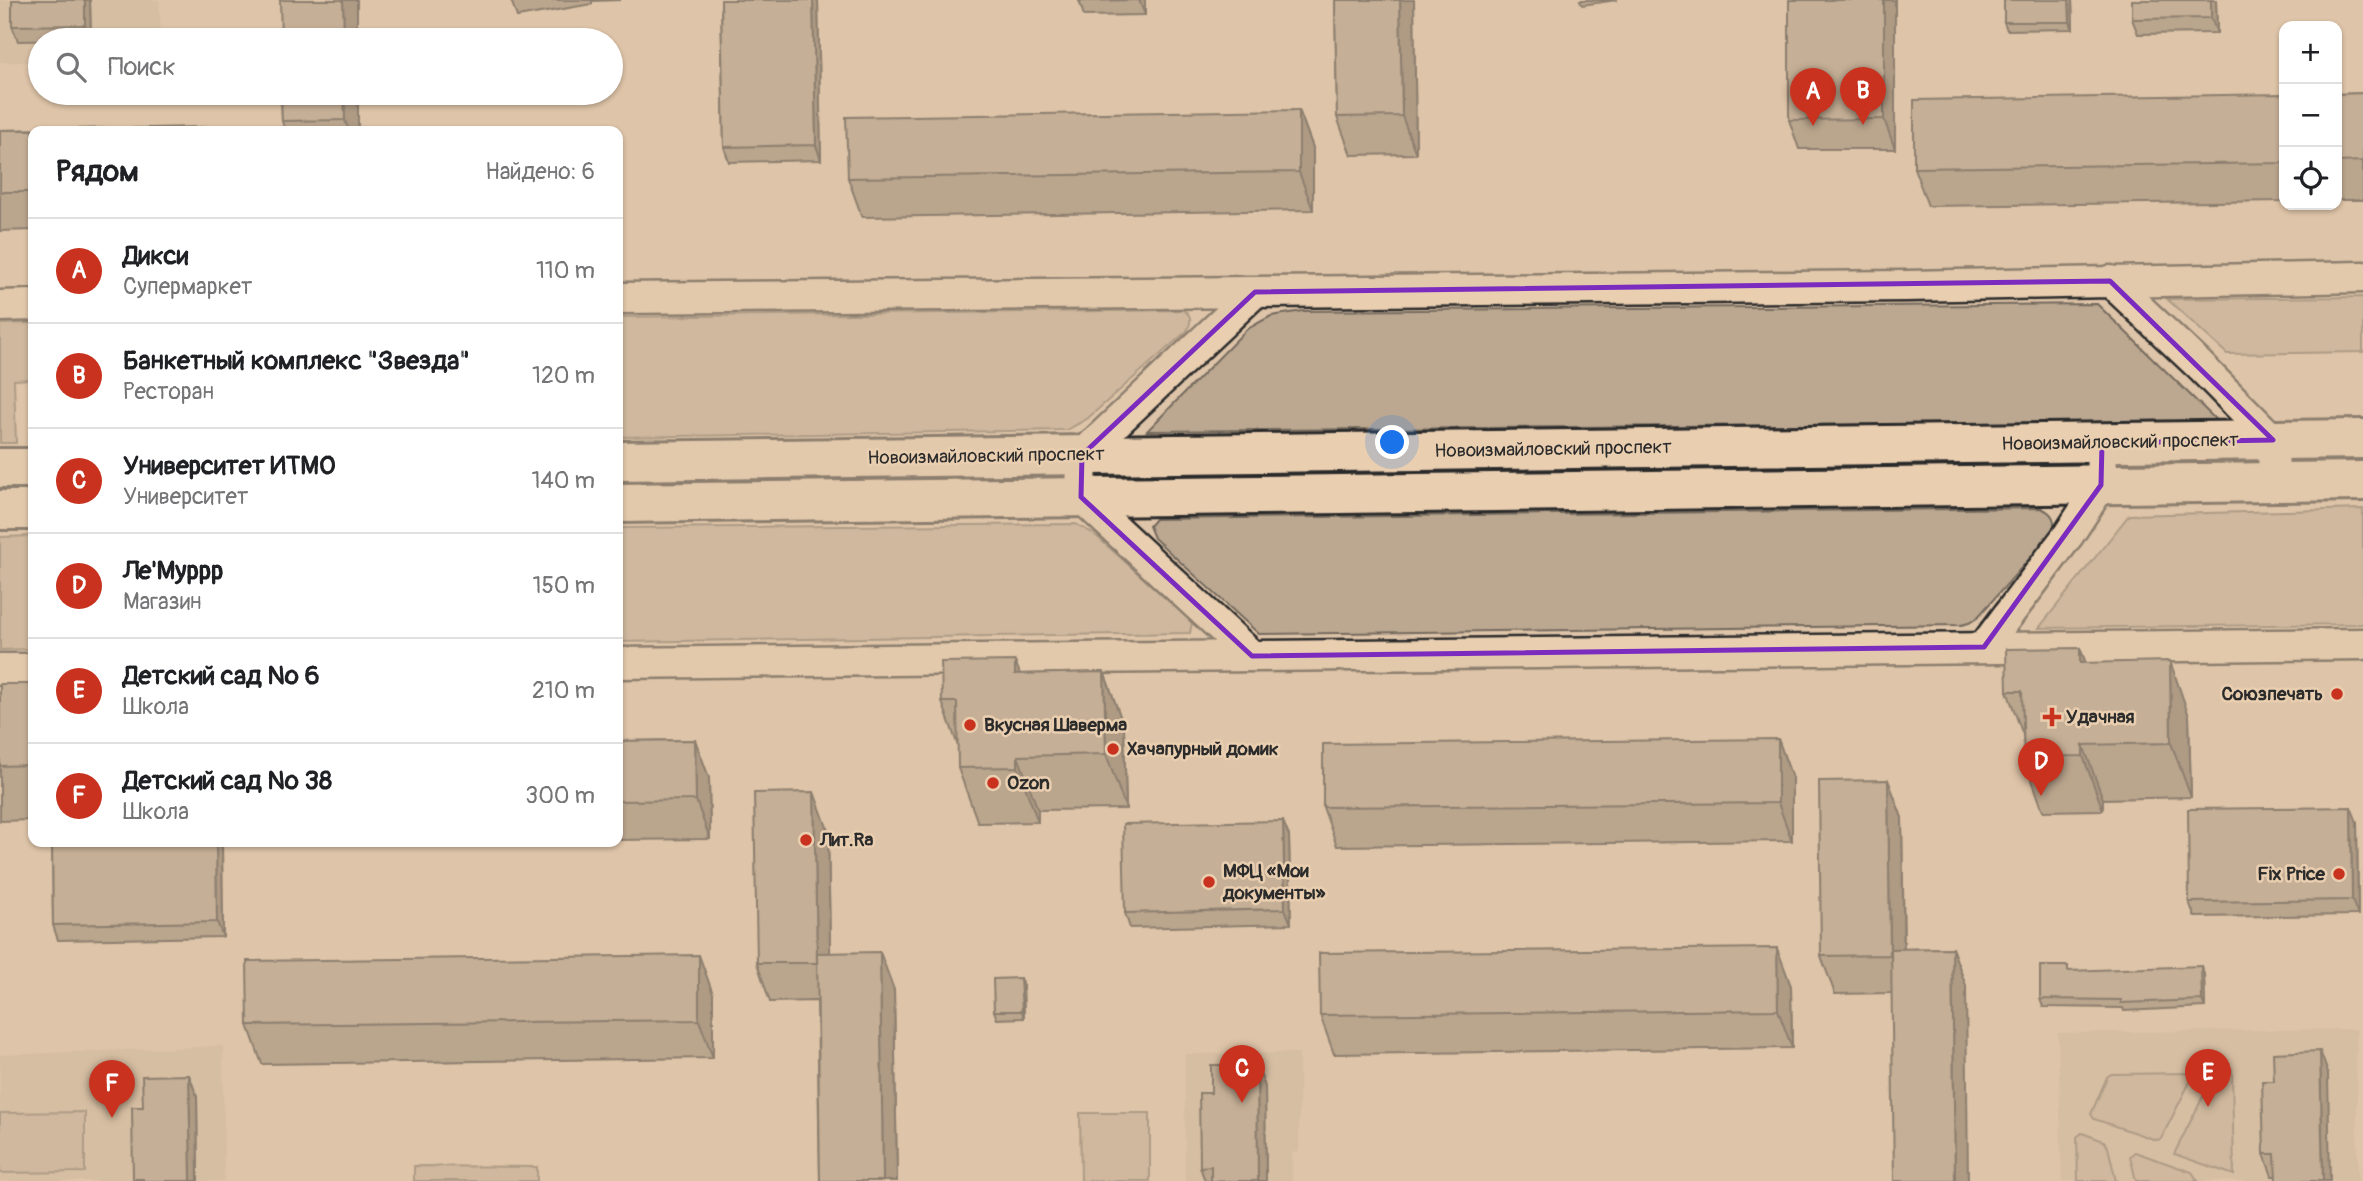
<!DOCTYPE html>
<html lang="ru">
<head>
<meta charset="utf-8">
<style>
	body { margin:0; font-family:Pangolin,sans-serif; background:#f6f6f6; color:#202124 }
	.controls { position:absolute; right:21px; top:21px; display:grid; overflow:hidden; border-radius:14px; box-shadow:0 2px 5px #0004 }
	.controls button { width:63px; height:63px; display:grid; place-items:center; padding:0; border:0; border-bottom:2px solid #e0e0e0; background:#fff; color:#202124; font:35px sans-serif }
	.you { position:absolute; left:1393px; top:443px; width:24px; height:24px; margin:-18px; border:5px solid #fff; border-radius:50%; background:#1a73e8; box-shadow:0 0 0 10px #1a73e833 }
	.badge { display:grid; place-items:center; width:46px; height:46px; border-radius:50%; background:#c8321e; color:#fff; font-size:23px; font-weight:700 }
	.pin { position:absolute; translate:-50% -58px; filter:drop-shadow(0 2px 4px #0008) }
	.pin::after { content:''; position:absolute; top:37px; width:24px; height:21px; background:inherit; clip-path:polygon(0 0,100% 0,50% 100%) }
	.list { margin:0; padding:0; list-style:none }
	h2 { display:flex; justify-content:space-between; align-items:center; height:91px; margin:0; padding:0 28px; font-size:30px }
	h2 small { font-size:23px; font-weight:400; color:#757577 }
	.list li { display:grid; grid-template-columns:46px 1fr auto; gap:21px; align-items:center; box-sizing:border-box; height:105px; padding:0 28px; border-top:2px solid #e0e0e0 }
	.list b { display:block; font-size:26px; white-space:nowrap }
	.list p { margin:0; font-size:23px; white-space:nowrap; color:#757577 }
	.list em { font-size:23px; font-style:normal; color:#757577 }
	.icon { flex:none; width:38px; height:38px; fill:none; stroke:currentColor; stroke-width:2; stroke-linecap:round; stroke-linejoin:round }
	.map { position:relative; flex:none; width:2363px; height:1181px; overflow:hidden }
	.search { position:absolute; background:#fff; box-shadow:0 2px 5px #0004; left:28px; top:28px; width:595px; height:77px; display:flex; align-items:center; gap:18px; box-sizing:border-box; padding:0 24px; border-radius:38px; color:#757577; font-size:26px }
	.panel { position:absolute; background:#fff; box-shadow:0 2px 5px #0004; left:28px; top:126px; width:595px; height:721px; border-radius:14px }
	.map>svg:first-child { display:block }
</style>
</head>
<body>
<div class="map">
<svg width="2363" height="1181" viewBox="0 0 2363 1181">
	<rect width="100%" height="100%" fill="#dec4a8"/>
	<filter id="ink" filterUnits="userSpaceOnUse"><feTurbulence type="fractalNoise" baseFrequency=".0143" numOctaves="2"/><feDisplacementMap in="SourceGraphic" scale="14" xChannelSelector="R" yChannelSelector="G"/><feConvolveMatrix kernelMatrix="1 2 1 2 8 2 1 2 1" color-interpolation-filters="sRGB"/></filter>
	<g filter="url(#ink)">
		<path fill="#cdb69c" d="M0,0H159L161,40H40V62H0Z
			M2356,1029L2358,1181H2062L2058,1033Z
			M223,1046L224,1181H0V1055Z
			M1299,1053V1152L1292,1153V1181H1185V1054Z"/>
		<path fill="#bca890" stroke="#746a5e" stroke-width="2" d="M2363,297V352L2227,354L2167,299Z
			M2097,304L2217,421L1147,431L1247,329L1271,316L1303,311Z
			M1183,310C1193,315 1191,323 1187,331L1087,419L1067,430L618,437V317Z
			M33,323V379L14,380L16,443H0V324Z
			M2041,508C2053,513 2056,520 2053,532L1977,618L1969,623L1961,625L1259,634L1154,538L1149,526L1155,519Z
			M2363,509V624L2039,628L2129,515Z
			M1076,524L1094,534L1189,619L1192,623L1190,633L618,642V528Z
			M33,536V649L0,650V537Z
			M2217,1069H2232L2234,1175L2174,1154Z
			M2189,1073L2192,1078L2161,1139L2156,1140L2094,1119L2091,1114L2107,1077L2111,1074Z
			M85,1112V1172L0,1173V1113Z
			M1080,1113H1150V1181H1081Z
			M2082,1133L2104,1141L2108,1147L2116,1181H2078L2077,1137Z
			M2135,1152L2192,1172L2198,1181H2136L2130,1156Z
			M414,1166L537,1167V1181H414Z"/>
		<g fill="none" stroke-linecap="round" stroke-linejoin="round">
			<defs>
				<path id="street" d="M2110,281L2199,365L2273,440L2274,483
					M618,298L1907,286L2363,277
					M0,306L33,305
					M1984,647L2069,534L2101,485L2102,443
					M1252,656L1081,497L1082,455L1255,292
					M618,663L2363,644
					M0,669H33"/>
				<path id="secondary" d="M618,461L2363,439
					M0,468H33
					M618,503L2363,481
					M0,510H33"/>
			</defs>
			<use href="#street" stroke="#2b2b2b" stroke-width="35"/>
			<use href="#secondary" stroke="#2b2b2b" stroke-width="44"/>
			<use href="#street" stroke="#e9ceb0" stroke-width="30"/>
			<use href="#secondary" stroke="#e9ceb0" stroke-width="38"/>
		</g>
		<path fill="#8f7f6e" stroke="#2b2b2b" stroke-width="2" d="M12,0H90L91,40L18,41L12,26Z
			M511,0H621L592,1V4L517,17Z
			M721,0H818L821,160L729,162L724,147Z
			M1079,0H1145V15L1084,16Z
			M1335,0H1414L1416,154L1351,155L1337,117Z
			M1580,0H1617L1582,5Z
			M1895,0V149H1799L1789,120Z
			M2072,0L2073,29L2007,30L2004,22Z
			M2132,0H2216L2217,33L2138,34L2132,19Z
			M281,93H358V131H285L282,121Z
			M2363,93V200H2337V94Z
			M2284,94V201L1928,206L1914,168Z
			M1299,110L1313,148V210L862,217L848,178Z
			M228,127L229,131H33V230L0,231V130Z
			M2080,648L2086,663L2189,716L2191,797L2103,799V810L2043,811L2024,757L2023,735L2007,691Z
			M1015,661L1020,674L1104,672L1124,727L1126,809L1038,810V822L978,823L958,768V746L942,702Z
			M0,684H33V820L0,821Z
			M1778,739L1792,778V841L1337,846L1323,807Z
			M695,740L709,778L710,839L618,840V741Z
			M1888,780L1902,818L1904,949L1952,948L1966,986L1892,993L1835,994L1821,956Z
			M2357,822L2358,915L2195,917L2189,902Z
			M828,830L830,953L894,990L897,1181H820L817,1001L770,1002L757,963Z
			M1289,836L1291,924L1130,928L1125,913Z
			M52,842H220L222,846L223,937L58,940L53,925Z
			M255,842H414L255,843Z
			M2070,971L2204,974L2205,1007L2124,1011L2123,1008L2043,1007L2040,999Z
			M1023,986L1024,1018L997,1019L994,1011Z
			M1791,986L1792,1048L1334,1054L1320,1015Z
			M713,994V1058L262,1064L248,1025Z
			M1257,1065L1265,1087L1266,1181H1205L1200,1167L1211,1093Z
			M2328,1073L2276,1176H2272L2264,1154L2274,1081Z
			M189,1075L197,1097L198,1181H133V1179L143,1107Z"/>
		<path fill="#74685a" stroke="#2b2b2b" stroke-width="2" d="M85,0H90L91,40L85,25Z
			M343,0H357V40H344Z
			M813,0H818L821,160L816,145Z
			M1139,0H1145V15Z
			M1400,0H1414L1416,154L1402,116Z
			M1884,0H1895V149L1884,119Z
			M2069,0H2072L2073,29L2070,22Z
			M2211,0H2216L2217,33L2211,18Z
			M344,93H358V131H349L345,120Z
			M1299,110L1313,148V210L1299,172Z
			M2080,648L2100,702L2080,663Z
			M1015,661L1035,715L1015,674Z
			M2170,661L2189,716L2191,797L2171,743Z
			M1104,672L1124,727L1126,809L1106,754Z
			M1778,739L1792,778V841L1778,803Z
			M695,740L709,778L710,839L696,800Z
			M2083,745L2103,799V810L2083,756Z
			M1018,756L1038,810V822L1018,767Z
			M1888,780L1902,818L1904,993L1890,955Z
			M814,792L828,830L831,1001L817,963Z
			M2351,807L2357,822L2358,915L2352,900Z
			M1283,821L1289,836L1291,924L1285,909Z
			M216,842H220L222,846L223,937L217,922Z
			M1777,948L1791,986L1792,1048L1778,1010Z
			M1952,948L1966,986L1968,1181H1955Z
			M880,952L894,990L897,1181H883Z
			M699,955L713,994V1058L699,1020Z
			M2201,966L2204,974L2205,1007L2202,1000Z
			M1020,978L1023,986L1024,1018L1022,1011Z
			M2320,1051L2328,1073L2330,1181H2323Z
			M1257,1065L1265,1087L1266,1181H1258Z
			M189,1075L197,1097L198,1181H191Z"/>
		<path fill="#a69480" stroke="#2b2b2b" stroke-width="2" d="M12,0H85V25L12,26Z
			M280,0H343L344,40H281Z
			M721,0H813L816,145L724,147Z
			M1079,0H1139L1079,1Z
			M1335,0H1400L1402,116L1337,117Z
			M1789,0H1884V119L1789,120Z
			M2004,0H2069L2070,22H2004Z
			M2132,0H2211V18L2132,19Z
			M281,93H344L345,120L282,121Z
			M2363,93V161L2337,162V94Z
			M2284,94V163L1914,168V100Z
			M1299,110V172L848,178L846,117Z
			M228,127V131H33V192H0V130Z
			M2080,648V663L2170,661L2171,743L2083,745V756L2024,757L2022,691H2007L2006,649Z
			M1015,661V674L1104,672L1106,754L1018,756V767L958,768L957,702H942L941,662Z
			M0,684H33V765L0,766Z
			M1778,739V803L1323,807V744Z
			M695,740L696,800L618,801V741Z
			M1888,780L1890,955L1821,956L1819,781Z
			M814,792L817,963H757L754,793Z
			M2351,807L2352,900L2189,902L2188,809Z
			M1283,821L1285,909L1125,913L1123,824Z
			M52,842H216L217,922L53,925Z
			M1777,948L1778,1010L1320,1015L1319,953Z
			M1952,948L1955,1181H1894L1891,949Z
			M880,952L883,1181H820L817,953Z
			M699,955V1020L248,1025L247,961Z
			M2040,966H2068V971L2201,966L2202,1000L2121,1003V1000L2040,999Z
			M1020,978L1022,1011H994L993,979Z
			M2320,1051L2323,1181H2276L2275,1154H2264L2262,1081H2274L2273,1053Z
			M1211,1065H1257L1258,1181H1211V1166L1200,1167L1199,1093H1211Z
			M189,1075L191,1181H143V1179H133L132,1107H143L142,1076Z"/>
	</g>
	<path d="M0 0H2363V1181H0ZM2110,281L2273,440L2102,443L2101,485L1984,647L1252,656L1081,497L1082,455L1255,292Z" fill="#dec4a8" fill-opacity=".55" fill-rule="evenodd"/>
	<path fill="none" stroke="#7b2cbf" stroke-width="5" stroke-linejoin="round" d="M2110,281L2273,440L2102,443L2101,485L1984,647L1252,656L1081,497L1082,455L1255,292Z"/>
	<g fill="#c8321e" stroke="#e9ceb0" stroke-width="2.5">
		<circle cx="2337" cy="694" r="7"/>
		<path d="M2048.5 706.5h7v7h7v7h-7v7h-7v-7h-7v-7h7z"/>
		<circle cx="970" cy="725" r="7"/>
		<circle cx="1113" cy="749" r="7"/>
		<circle cx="993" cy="783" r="7"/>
		<circle cx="806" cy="840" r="7"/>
		<circle cx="2339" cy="874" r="7"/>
		<circle cx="1209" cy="882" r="7"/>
	</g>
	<g text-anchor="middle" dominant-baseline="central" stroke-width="5" stroke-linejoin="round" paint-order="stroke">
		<g font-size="19" fill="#2b2b2b" stroke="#e9ceb0">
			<text transform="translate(2120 442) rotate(-1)">Новоизмайловский проспект</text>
			<text transform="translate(1553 449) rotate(-1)">Новоизмайловский проспект</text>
			<text transform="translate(986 456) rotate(-1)">Новоизмайловский проспект</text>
		</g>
		<g font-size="19" font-weight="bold" fill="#2b2b2b" stroke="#e9ceb0" text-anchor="start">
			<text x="2323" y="694" text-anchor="end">Союзпечать</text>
			<text x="2066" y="717">Удачная</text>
			<text x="984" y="725">Вкусная Шаверма</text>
			<text x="1127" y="749">Хачапурный домик</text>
			<text x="1007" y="783">Ozon</text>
			<text x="820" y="840">Лит.Ra</text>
			<text x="1223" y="871">МФЦ «Мои<tspan x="1223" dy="22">документы»</tspan></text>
			<text x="2325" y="874" text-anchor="end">Fix Price</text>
		</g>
	</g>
</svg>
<div class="controls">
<button>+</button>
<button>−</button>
<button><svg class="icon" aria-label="locate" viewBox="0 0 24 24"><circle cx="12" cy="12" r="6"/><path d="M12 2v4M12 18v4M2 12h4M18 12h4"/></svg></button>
</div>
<div class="you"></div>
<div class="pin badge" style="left:1813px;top:126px">A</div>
<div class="pin badge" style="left:1863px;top:125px">B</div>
<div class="pin badge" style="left:1242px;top:1103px">C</div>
<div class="pin badge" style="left:2041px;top:796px">D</div>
<div class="pin badge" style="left:2208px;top:1107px">E</div>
<div class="pin badge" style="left:112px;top:1118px">F</div>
<div class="search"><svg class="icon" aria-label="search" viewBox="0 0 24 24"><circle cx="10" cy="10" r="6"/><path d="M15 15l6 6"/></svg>Поиск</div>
<section class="panel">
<h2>Рядом<small>Найдено: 6</small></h2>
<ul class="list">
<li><span class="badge">A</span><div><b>Дикси</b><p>Супермаркет</p></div><em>110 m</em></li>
<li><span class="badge">B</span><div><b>Банкетный комплекс &quot;Звезда&quot;</b><p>Ресторан</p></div><em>120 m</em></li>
<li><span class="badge">C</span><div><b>Университет ИТМО</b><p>Университет</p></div><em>140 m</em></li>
<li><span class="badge">D</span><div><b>Ле'Муррр</b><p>Магазин</p></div><em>150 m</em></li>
<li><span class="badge">E</span><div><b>Детский сад № 6</b><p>Школа</p></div><em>210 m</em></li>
<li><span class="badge">F</span><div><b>Детский сад № 38</b><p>Школа</p></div><em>300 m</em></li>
</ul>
</section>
</div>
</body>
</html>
